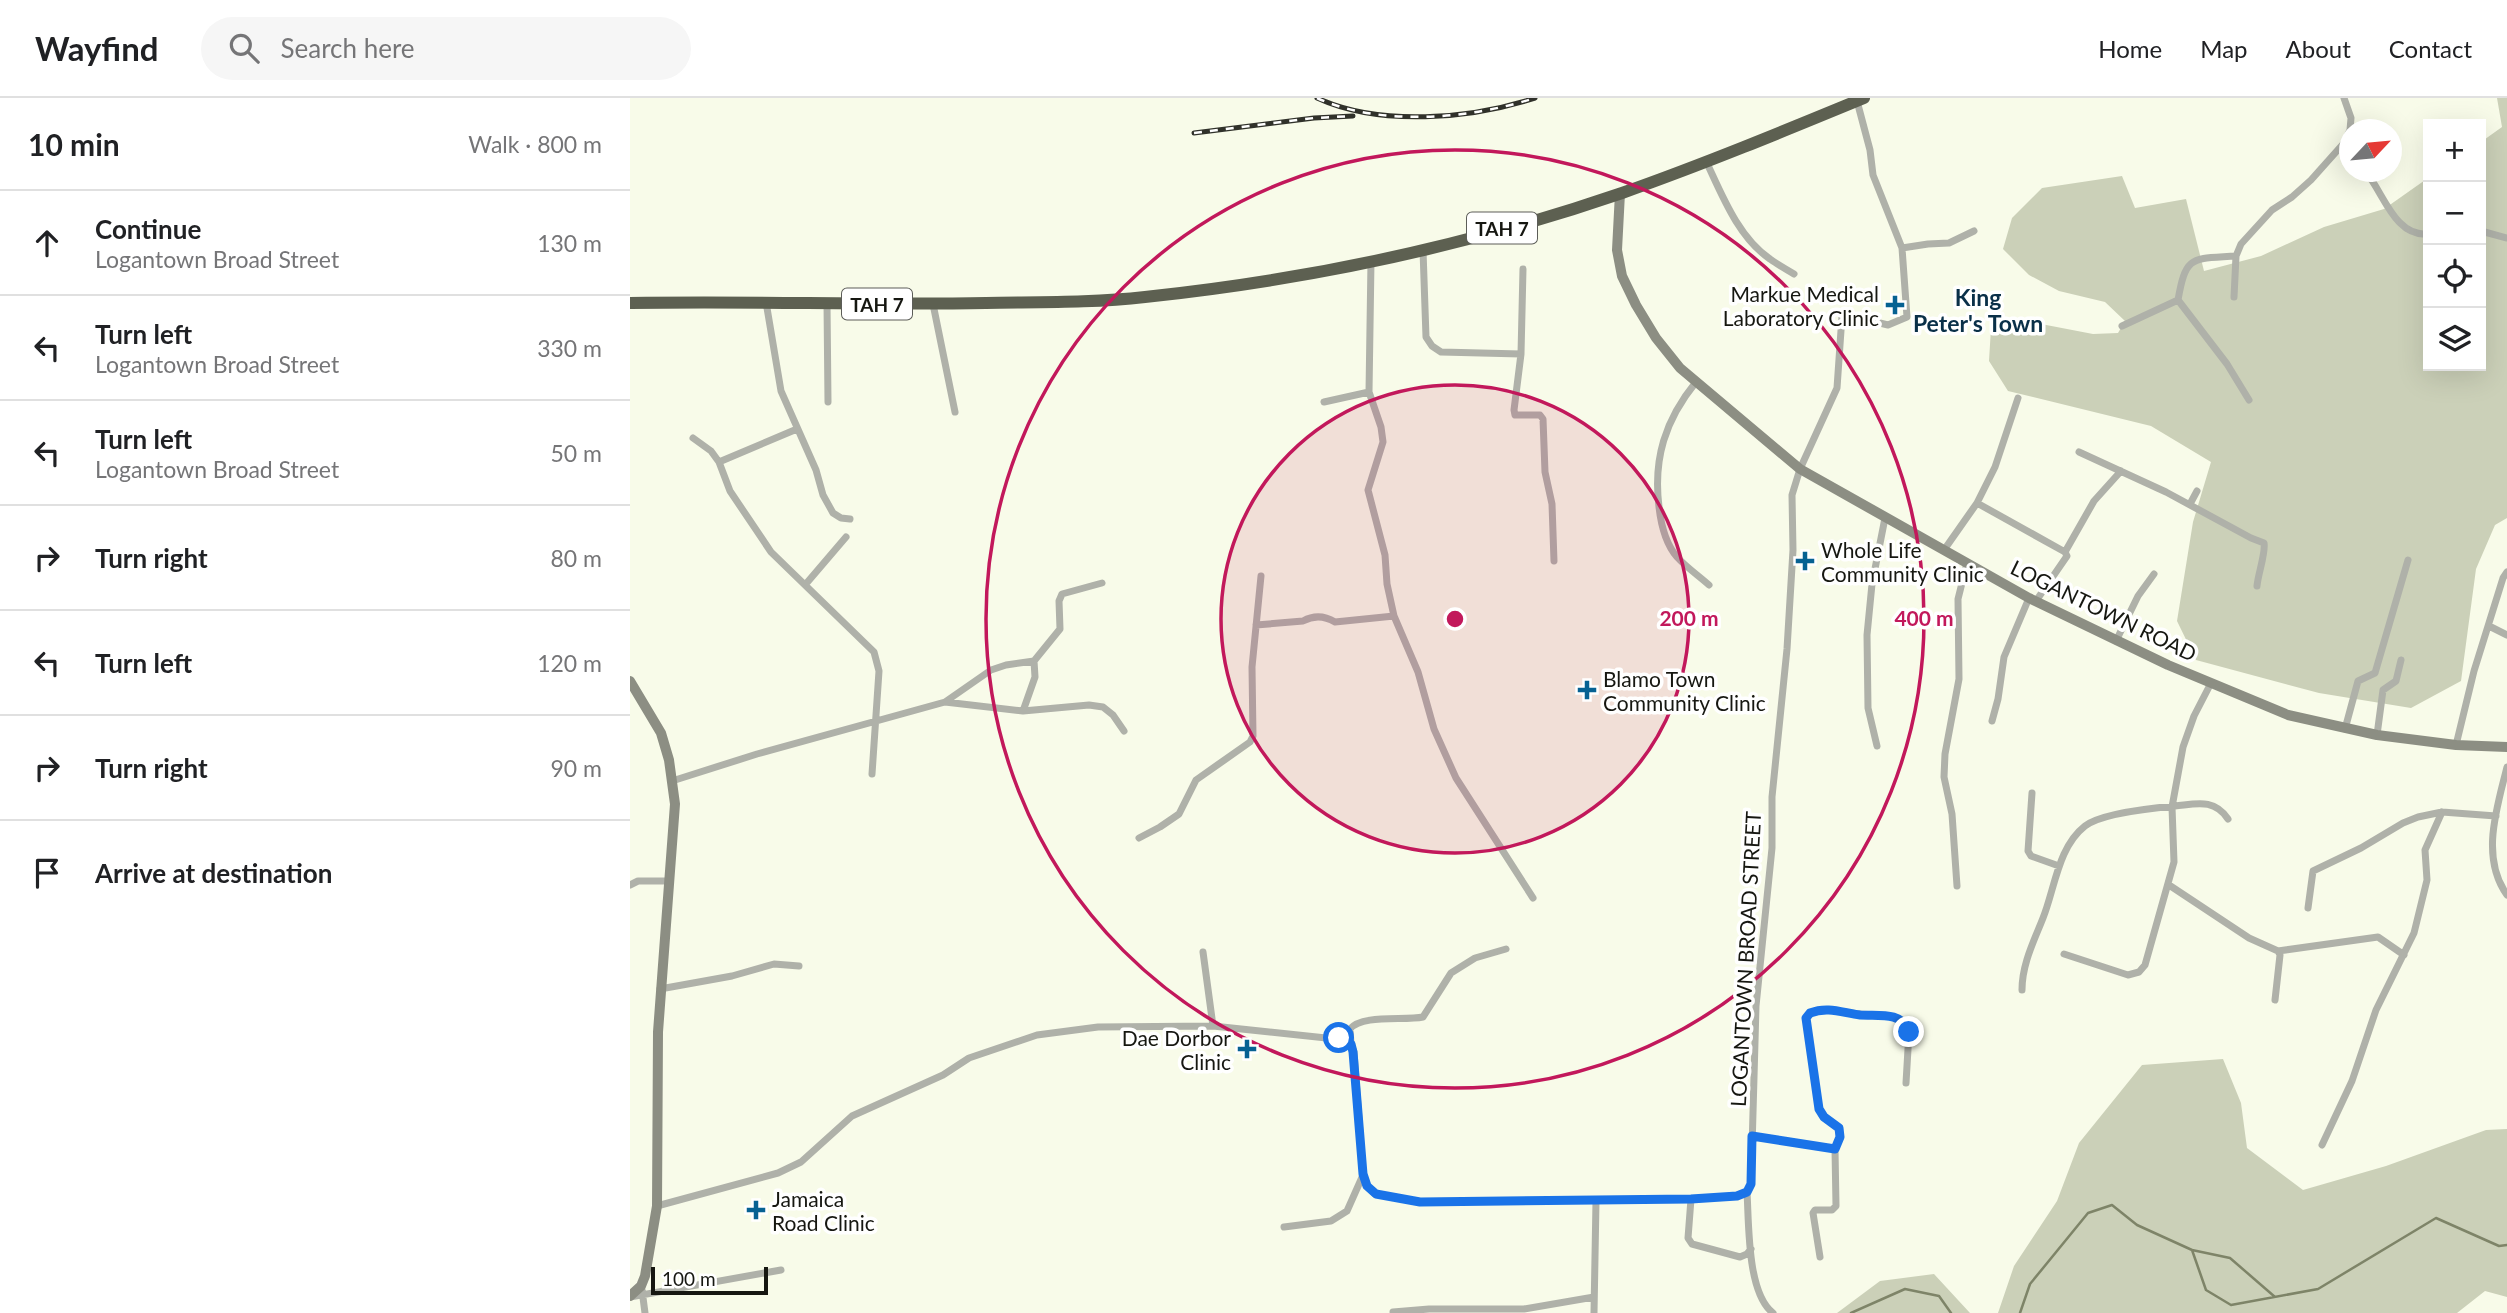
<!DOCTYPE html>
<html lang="en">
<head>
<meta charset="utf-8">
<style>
	body { margin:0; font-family:Lato,sans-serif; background:#f6f6f6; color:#202124 }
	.controls { position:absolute; right:21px; top:21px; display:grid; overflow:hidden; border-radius:0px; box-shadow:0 7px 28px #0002 }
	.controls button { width:63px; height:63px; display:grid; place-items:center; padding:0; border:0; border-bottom:2px solid #e0e0e0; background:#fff; color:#202124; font:35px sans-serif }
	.compass { position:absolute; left:1709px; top:21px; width:63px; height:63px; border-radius:50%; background:#fff; box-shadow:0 7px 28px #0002; rotate:64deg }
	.scale { position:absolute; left:21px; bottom:18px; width:117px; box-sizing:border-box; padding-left:7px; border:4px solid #161711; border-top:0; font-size:19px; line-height:24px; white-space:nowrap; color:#161711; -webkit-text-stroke:5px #fff; paint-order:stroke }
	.stop { position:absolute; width:21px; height:21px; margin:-16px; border:5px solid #1a73e8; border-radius:50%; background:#fff }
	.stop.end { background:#1a73e8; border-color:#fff; box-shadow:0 2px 7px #0008 }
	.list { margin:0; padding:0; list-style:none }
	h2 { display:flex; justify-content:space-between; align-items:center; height:91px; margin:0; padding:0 28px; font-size:30px }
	h2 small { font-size:23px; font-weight:400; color:#757577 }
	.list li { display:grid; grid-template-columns:46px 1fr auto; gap:21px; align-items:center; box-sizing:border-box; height:105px; padding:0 28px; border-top:2px solid #e0e0e0 }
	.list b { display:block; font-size:26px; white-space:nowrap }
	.list p { margin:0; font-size:23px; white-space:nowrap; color:#757577 }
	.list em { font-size:23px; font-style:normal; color:#757577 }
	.icon { flex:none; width:38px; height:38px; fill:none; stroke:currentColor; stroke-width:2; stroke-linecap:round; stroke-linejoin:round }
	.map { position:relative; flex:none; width:1877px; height:1215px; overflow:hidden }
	header { display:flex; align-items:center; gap:42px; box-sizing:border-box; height:98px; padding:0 35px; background:#fff; border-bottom:2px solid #e0e0e0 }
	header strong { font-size:33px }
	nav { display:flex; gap:38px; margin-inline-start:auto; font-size:24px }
	.search { width:490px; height:63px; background:#f6f6f6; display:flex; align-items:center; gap:18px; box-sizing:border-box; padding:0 24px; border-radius:38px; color:#757577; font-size:26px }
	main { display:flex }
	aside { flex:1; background:#fff }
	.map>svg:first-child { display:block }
</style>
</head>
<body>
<header>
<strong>Wayfind</strong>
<div class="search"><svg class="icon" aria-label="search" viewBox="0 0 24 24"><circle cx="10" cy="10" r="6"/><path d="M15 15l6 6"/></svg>Search here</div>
<nav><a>Home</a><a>Map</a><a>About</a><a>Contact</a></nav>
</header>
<main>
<aside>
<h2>10 min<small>Walk · 800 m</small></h2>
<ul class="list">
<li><svg class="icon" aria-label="ahead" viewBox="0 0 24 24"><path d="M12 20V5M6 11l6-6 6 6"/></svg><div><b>Continue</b><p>Logantown Broad Street</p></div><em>130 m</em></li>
<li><svg class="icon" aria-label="left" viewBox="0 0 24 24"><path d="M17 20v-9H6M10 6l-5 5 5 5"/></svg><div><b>Turn left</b><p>Logantown Broad Street</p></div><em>330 m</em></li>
<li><svg class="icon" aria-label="left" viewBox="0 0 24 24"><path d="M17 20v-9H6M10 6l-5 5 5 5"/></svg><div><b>Turn left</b><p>Logantown Broad Street</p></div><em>50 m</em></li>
<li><svg class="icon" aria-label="right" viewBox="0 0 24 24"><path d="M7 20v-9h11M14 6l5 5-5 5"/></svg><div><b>Turn right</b></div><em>80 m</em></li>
<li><svg class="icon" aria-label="left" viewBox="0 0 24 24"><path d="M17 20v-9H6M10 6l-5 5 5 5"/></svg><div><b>Turn left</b></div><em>120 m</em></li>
<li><svg class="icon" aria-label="right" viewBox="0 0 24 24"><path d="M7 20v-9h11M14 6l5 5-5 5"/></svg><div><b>Turn right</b></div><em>90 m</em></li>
<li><svg class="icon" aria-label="arrive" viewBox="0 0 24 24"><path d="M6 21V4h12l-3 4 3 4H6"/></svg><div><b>Arrive at destination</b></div></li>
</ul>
</aside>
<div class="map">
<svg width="1877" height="1215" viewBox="0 0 1877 1215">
	<rect width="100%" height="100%" fill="#f8fbe9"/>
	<path fill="#cbd0b8" d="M1867,0H1877V420L1865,427L1846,471L1831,583L1781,610L1689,595L1566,562L1547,523L1563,424L1581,364L1521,328L1378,293L1359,263L1361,230L1385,221L1463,236L1488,235L1495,223L1475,204L1429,193L1399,177L1373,151L1382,120L1412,90L1492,78L1505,110L1556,101L1574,173L1631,158L1694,129L1754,111L1798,80V268H1851V44L1872,29Z
		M1593,961L1611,1005L1617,1050L1673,1092L1756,1068L1856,1032L1877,1031V1199L1855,1193L1827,1215H1368L1384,1168L1427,1103L1449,1045L1512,967Z
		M1304,1176L1340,1215H1207L1250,1183Z"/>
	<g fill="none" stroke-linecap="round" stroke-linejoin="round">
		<path stroke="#7e8468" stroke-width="2.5" d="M1562,1152L1600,1160L1645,1199
			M1221,1215L1275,1191L1309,1198L1321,1215
			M1390,1215L1400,1186L1458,1115L1482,1107L1507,1127L1562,1152L1576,1192L1601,1207L1688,1191L1806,1120L1869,1148L1877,1147"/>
		<path stroke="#afb1a9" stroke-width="7" d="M1714,0L1721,20L1720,32
			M1076,63C1092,97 1108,139 1140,161C1148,167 1156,171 1164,176
			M1736,74C1754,96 1765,139 1798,136
			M1851,133L1877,140
			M1272,150L1298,146L1319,145L1344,133
			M793,152L796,239L802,248L811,254L891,256
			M1606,158C1562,161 1556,156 1548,202L1597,266L1619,302
			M741,163L739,294L751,329L753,344L738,392L755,457L757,486L764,518L788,574L804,631L826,680L903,800
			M893,171L891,256L884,312L885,317H910L913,321L915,374L922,406L924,463
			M1604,199L1606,158L1611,146L1642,112L1662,99L1681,82L1714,45L1720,32
			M136,204L151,293L186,372L193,397L203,415L211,420L220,421
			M197,205L198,304
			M303,206L325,314
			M1492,228L1548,202
			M1066,284C1035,322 1023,361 1029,409C1031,427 1035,445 1047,459C1056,469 1069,478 1079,487
			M694,304L739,294
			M63,340L81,353L89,364L100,393L141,454L244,554L249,573L242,676
			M1449,354L1536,394L1621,440L1634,445C1636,454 1628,476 1627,488
			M89,364L167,331
			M1347,405L1435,454L1437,458L1406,503
			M1560,406L1567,393
			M1314,452L1347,405L1365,369L1388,300
			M1435,454L1464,403L1491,373
			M175,487L216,439
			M626,527L673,523C684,517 695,518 705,524L764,518
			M1859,528L1877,537
			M1486,543L1508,498L1524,476
			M315,604L361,572L376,567L404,563
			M393,613L405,579L404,563L430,531L429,503L432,496L472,485
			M1362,623L1368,601L1374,559L1399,500
			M1715,631L1728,583L1745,575L1778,462
			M1747,637L1753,592L1766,583L1771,562
			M1826,647L1844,573L1873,480L1877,474
			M1247,648L1238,610L1237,537L1242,486L1255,420
			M1877,669C1867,710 1850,759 1877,797
			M42,683L127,656L315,604L393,613L459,607L473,609L483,617L494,633
			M1402,695L1398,753L1401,758L1429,768
			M509,740L530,729L549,716L566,682L620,644L623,638L622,569L631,478
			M0,787L8,783H38
			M1539,787L1619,840L1648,853L1650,857L1645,902
			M1327,788L1322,716L1314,679L1315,656L1329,581L1328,501L1337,465
			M1678,810L1683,773L1731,750L1773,725L1788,719L1812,714L1866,718
			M1648,853L1748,839L1774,857
			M573,854L583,928
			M1434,856L1498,877L1509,874L1515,867L1544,764L1542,709L1553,649L1564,618L1581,585
			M30,891L102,878L144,866L169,868
			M1392,892C1392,866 1404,843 1413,820C1425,790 1428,749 1455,728C1472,715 1523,710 1545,708C1566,706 1584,700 1598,721
			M721,946L720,931C732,916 774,923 793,919L821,875L845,860L876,851
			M1122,1038L1205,1051L1206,1108L1202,1112H1185L1183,1115L1190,1159
			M1692,1047L1722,983L1746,912L1784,835L1797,782L1795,752L1812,714
			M1205,1051L1210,1039L1209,1030L1194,1019L1189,1011L1176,920L1180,915C1198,908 1213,915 1230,916C1248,918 1272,913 1279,934L1276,985
			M1117,1094C1119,1126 1117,1195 1143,1215
			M1061,1101L1058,1140L1062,1146L1110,1159L1117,1156L1121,1151
			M27,1108L148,1075L171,1064L222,1018L313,977L339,960L407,937L468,929L583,928L715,942L721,946L724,954L733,1076L737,1088L745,1096L790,1104L1061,1101L1107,1098L1117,1094L1121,1086L1126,908L1142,750V699L1157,551L1163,452L1162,397L1170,371L1207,290L1212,218L1217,217L1258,227L1277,219L1272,150L1243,77L1240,52L1227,3
			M654,1129L701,1123L717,1113L733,1077
			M12,1192L15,1215
			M0,1199L151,1172
			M763,1214L799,1211H894L964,1199
			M964,1215L966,1103"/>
		<path stroke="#8c8e83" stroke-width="10" d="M990,95L987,152L992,178L1006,207L1026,240L1050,270L1170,371L1399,500L1538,567L1658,617L1747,637L1826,647L1877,649
			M0,583L31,635L39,662L45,706L28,934L27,1108L15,1178L11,1188L0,1198"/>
		<path stroke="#5d6051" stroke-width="12" d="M0,205C119,203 237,207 356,205C409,204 462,205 515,199C676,182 838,148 992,95C1074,66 1154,33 1234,0"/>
		<defs>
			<path id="rail" d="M687,0C750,29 840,21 905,0
				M564,35L684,20L723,18"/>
		</defs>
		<use href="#rail" stroke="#30312a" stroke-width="5"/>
		<use href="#rail" stroke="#fff" stroke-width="2.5" stroke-dasharray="8" stroke-linecap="butt"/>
	</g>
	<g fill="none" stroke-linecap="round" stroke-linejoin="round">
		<path stroke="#1a73e8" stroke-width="9" d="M709,940L721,946L723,954L733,1076L737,1088L746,1096L790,1104L1061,1101L1107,1098L1117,1094L1121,1086L1122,1038L1205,1051L1210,1039L1209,1030L1194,1019L1189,1011L1176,920L1180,915C1198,908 1213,915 1230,917C1248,918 1272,913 1279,934"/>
	</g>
	<circle cx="825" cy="521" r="234" fill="#c2185b" fill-opacity=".12"/>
	<g fill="none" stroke="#c2185b" stroke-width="3.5">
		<circle cx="825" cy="521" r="234"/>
		<circle cx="825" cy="521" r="469"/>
	</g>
	<g fill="#066192" stroke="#fff" stroke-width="2.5">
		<path d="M1261.5 196.5h7v7h7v7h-7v7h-7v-7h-7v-7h7z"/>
		<path d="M1171.5 452.5h7v7h7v7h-7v7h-7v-7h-7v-7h7z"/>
		<path d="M953.5 581.5h7v7h7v7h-7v7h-7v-7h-7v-7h7z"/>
		<path d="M613.5 940.5h7v7h7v7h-7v7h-7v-7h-7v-7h7z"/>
		<path d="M122.5 1101.5h7v7h7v7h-7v7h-7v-7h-7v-7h7z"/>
	</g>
	<g text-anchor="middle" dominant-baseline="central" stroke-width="7" stroke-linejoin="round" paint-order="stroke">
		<g fill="#fff" stroke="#5c5d58" stroke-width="2">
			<rect x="837" y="114.5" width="70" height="31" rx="5"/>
			<rect x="212" y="190.5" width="70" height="31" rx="5"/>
		</g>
		<g font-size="19" font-weight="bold" fill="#161711">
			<text x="872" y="130">TAH 7</text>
			<text x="247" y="206">TAH 7</text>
		</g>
		<g font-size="21" fill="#161711" stroke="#fff" text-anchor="start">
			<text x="1249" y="195" text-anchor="end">Markue Medical<tspan x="1249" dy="24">Laboratory Clinic</tspan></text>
			<text x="1191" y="451">Whole Life<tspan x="1191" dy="24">Community Clinic</tspan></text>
			<text x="973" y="580">Blamo Town<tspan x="973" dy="24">Community Clinic</tspan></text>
			<text x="601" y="939" text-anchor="end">Dae Dorbor<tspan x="601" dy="24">Clinic</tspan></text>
			<text x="142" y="1100">Jamaica<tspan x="142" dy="24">Road Clinic</tspan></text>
		</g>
		<g font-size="21" fill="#161711" stroke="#fff">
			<text transform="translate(1474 512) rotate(26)">LOGANTOWN ROAD</text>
			<text transform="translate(1115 861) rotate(-87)">LOGANTOWN BROAD STREET</text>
		</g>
		<g font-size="23" font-weight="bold" fill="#0a3048" stroke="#fff">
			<text x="1348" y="199">King<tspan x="1348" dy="26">Peter's Town</tspan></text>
		</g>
	</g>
	<circle cx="825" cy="521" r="10" fill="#c2185b" stroke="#fff" stroke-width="3.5"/>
	<g font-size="21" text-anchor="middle" font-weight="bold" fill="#c2185b" stroke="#fff" stroke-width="7" stroke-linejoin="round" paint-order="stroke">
		<text x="1059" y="528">200 m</text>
		<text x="1294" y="528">400 m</text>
	</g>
</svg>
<div class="controls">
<button>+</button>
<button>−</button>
<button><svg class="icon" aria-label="locate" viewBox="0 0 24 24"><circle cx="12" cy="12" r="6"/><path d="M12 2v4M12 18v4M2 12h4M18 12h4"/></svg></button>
<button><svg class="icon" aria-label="layers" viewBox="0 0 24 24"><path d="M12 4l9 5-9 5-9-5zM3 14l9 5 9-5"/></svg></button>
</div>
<svg class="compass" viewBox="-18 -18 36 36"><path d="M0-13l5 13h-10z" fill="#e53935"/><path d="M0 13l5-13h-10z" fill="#757577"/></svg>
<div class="scale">100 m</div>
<div class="stop" style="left:709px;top:940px"></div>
<div class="stop end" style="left:1279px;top:934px"></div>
</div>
</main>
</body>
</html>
